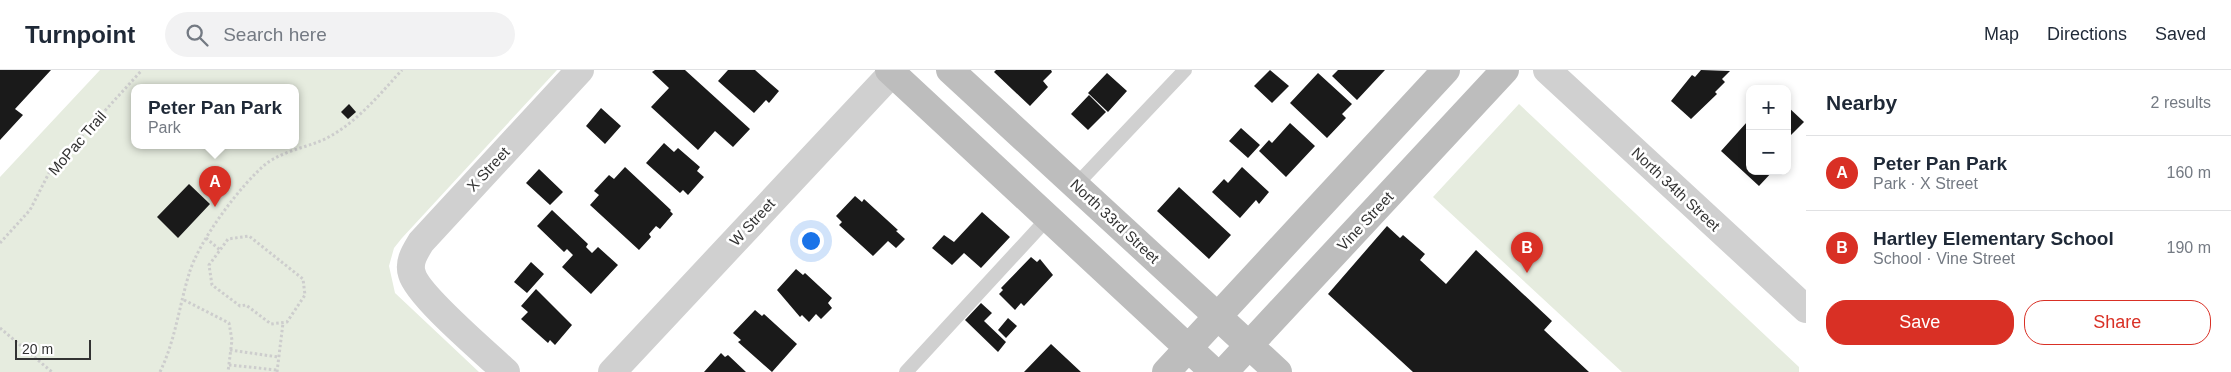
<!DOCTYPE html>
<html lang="en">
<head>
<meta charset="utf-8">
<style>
	body { margin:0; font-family:Arial,sans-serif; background:#f2f2f3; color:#1f2937 }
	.controls { position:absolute; right:15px; top:15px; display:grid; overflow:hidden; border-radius:10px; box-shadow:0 2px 8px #0003 }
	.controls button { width:45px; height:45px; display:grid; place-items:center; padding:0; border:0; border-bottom:1px solid #e0e1e3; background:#fff; color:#1f2937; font:25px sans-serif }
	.scale { position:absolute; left:15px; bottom:12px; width:76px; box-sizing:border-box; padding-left:5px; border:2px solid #333; border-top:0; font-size:14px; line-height:18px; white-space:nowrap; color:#333; -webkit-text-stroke:4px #fff; paint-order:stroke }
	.you { position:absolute; left:810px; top:170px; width:18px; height:18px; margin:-12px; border:4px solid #fff; border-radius:50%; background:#1a73e8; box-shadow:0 0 0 8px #1a73e833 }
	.badge { display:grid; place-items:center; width:32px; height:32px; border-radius:50%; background:#d93025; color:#fff; font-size:16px; font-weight:700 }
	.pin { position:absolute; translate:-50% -41px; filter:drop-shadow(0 1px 2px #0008) }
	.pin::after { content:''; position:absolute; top:26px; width:18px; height:15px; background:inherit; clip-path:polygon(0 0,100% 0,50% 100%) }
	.popup { position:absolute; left:131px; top:14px; width:168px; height:65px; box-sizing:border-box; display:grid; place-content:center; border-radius:10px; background:#fff; filter:drop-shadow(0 1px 4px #0005); font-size:16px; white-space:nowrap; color:#747a83 }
	.popup b { font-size:19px; color:#1f2937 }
	.popup::after { content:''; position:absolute; left:50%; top:100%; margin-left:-10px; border:10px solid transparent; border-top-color:#fff }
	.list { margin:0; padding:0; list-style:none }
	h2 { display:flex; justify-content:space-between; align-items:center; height:65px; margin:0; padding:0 20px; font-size:21px }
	h2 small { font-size:16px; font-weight:400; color:#747a83 }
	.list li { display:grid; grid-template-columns:32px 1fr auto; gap:15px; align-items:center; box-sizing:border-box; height:75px; padding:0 20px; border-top:1px solid #e0e1e3 }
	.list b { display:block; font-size:19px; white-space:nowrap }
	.list p { margin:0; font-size:16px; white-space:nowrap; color:#747a83 }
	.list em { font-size:16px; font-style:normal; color:#747a83 }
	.actions { display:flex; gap:10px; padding:15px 20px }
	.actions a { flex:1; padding:11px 0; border:1px solid #d93025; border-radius:20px; text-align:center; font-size:18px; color:#d93025 }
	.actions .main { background:#d93025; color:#fff }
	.icon { flex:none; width:28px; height:28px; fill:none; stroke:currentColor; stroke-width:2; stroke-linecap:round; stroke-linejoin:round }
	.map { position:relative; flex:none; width:1806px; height:302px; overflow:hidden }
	header { display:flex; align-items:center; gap:30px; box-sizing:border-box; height:70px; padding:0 25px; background:#fff; border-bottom:1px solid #e0e1e3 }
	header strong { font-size:24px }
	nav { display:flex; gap:28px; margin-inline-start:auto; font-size:18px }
	.search { width:350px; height:45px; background:#f2f2f3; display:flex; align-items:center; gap:12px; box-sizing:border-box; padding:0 18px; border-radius:28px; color:#747a83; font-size:19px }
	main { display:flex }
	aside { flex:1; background:#fff }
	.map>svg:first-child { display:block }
</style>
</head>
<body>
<header>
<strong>Turnpoint</strong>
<div class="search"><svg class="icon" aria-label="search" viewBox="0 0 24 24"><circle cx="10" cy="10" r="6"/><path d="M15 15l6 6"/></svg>Search here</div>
<nav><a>Map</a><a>Directions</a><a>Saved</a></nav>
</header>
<main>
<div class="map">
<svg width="1806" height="302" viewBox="0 0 1806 302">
	<rect width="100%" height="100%" fill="#fff"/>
	<path fill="#e6ecdf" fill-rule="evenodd" d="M100,0H557L402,168L394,178L389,196L395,223L479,302H0V107ZM135,18H295V76H135Z
		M1519,34L1799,297V302H1622L1433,127Z"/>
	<path fill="#1a1a1a" d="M0,0H51L15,39L23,45L0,70Z
		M655,0H685L750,59L733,77L715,61L698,80L651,37L669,18L652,2Z
		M728,0H755L779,21L769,33L766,30L754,43L718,11Z
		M996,0H1051L1052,2L1043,11L1048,17L1030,36L994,2Z
		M1270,0L1289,16L1272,33L1254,16Z
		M1338,0H1385L1357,30L1332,6Z
		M1701,0L1730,1L1722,9L1725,12L1715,22L1717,24L1691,49L1671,31L1692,5L1695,7Z
		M1107,3L1127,21L1108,42L1088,23Z
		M1318,3L1352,34L1342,44L1346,48L1327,68L1290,33Z
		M1089,25L1106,42L1088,60L1071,44Z
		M349,34L356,42L348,49L341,42Z
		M1787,36L1804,52L1787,69Z
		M601,38L621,56L605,74L586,56Z
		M1747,52L1750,55V101H1773L1759,116L1721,81Z
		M1290,53L1315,76L1286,107L1259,81L1269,70L1272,73Z
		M1241,58L1260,75L1248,88L1229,71Z
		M664,73L674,82L678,78L700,97L697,101L704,107L688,125L683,120L680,123L646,93Z
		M625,97L671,140L670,141L673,144L660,159L656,156L649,164L651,167L639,180L590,135L599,125L594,121L609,105L614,109Z
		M1242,97L1269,122L1259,134L1256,130L1240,148L1212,122L1224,109L1228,113Z
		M539,99L563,122L550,135L526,113Z
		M189,114L210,134L178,168L157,147Z
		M1179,117L1231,165L1209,189L1157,141Z
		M855,126L862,132L864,129L898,160L896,161L905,169L896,178L888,171L873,186L839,155L842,152L836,146Z
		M552,140L588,174L586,177L592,183L598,177L618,195L591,224L562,197L573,185L567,179L564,182L537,156Z
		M982,142L1010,167L981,198L964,183L952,195L932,178L944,165L954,172Z
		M1387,156L1400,168L1403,165L1425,184L1420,190L1446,214L1476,180L1552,251L1544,260L1589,302H1413L1328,224Z
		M1031,187L1037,192L1040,189L1053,205L1024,236L1021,233L1015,240L999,224L1003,220L1001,218Z
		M531,192L544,204L527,223L514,212Z
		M796,199L803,205L805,203L832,228L828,233L832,238L821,249L816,244L809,252L802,245L800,247L777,220Z
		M536,219L572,255L555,275L550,270L548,273L521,249L528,242L521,236Z
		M981,233L992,243L984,251L1006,272L998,282L965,250Z
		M755,240L762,246L764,244L797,274L772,302L738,272L741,270L733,263Z
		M1008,248L1017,256L1006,268L998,260Z
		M1051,274L1081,302H1024Z
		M721,283L725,287L728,285L746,302H704Z"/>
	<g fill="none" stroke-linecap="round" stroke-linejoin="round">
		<path stroke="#cdcdcd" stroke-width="3" stroke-dasharray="2.5 2.5" stroke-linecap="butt" d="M206,168L220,180L209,195L212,215L240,236L246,235L271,254L287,252L305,225L303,209L249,166L228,169L220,180
			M0,173L30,140L50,101L142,0
			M184,230L229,253L232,270L228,302
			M0,258L52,302
			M230,280L278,287
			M229,295L277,300
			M160,302C175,271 179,237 189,204C198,172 241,114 267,93C284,81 304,78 323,70C356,54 378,26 402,0
			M277,302L283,253"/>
		<path stroke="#d0d0d0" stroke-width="14" d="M1076,115L1185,0
			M906,302L1048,148"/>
		<path stroke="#d0d0d0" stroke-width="28" d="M1547,0L1806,239
			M506,302C486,283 418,226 412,204C408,192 415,182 421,172L580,0
			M612,302L892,3"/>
		<path stroke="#bdbdbd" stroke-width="28" d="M889,0L1214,302
			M950,0L1278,302
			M1166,302L1446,0
			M1224,302L1505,0"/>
	</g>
	<g text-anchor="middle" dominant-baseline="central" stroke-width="5" stroke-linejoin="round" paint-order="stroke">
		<g font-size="15" fill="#333" stroke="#fff">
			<text transform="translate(77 73) rotate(-49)">MoPac Trail</text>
			<text transform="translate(488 99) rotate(-47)">X Street</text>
			<text transform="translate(1676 119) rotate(43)">North 34th Street</text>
			<text transform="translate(1115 151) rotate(43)">North 33rd Street</text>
			<text transform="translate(1365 151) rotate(-47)">Vine Street</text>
			<text transform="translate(752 152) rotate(-47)">W Street</text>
		</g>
	</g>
</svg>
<div class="controls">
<button>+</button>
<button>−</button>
</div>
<div class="scale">20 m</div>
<div class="you"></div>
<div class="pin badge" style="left:215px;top:137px">A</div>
<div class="popup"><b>Peter Pan Park</b>Park</div>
<div class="pin badge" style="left:1527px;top:203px">B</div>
</div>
<aside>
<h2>Nearby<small>2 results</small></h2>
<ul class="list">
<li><span class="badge">A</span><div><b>Peter Pan Park</b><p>Park · X Street</p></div><em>160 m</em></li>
<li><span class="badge">B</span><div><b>Hartley Elementary School</b><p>School · Vine Street</p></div><em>190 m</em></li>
</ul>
<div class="actions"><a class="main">Save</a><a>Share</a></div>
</aside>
</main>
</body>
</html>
